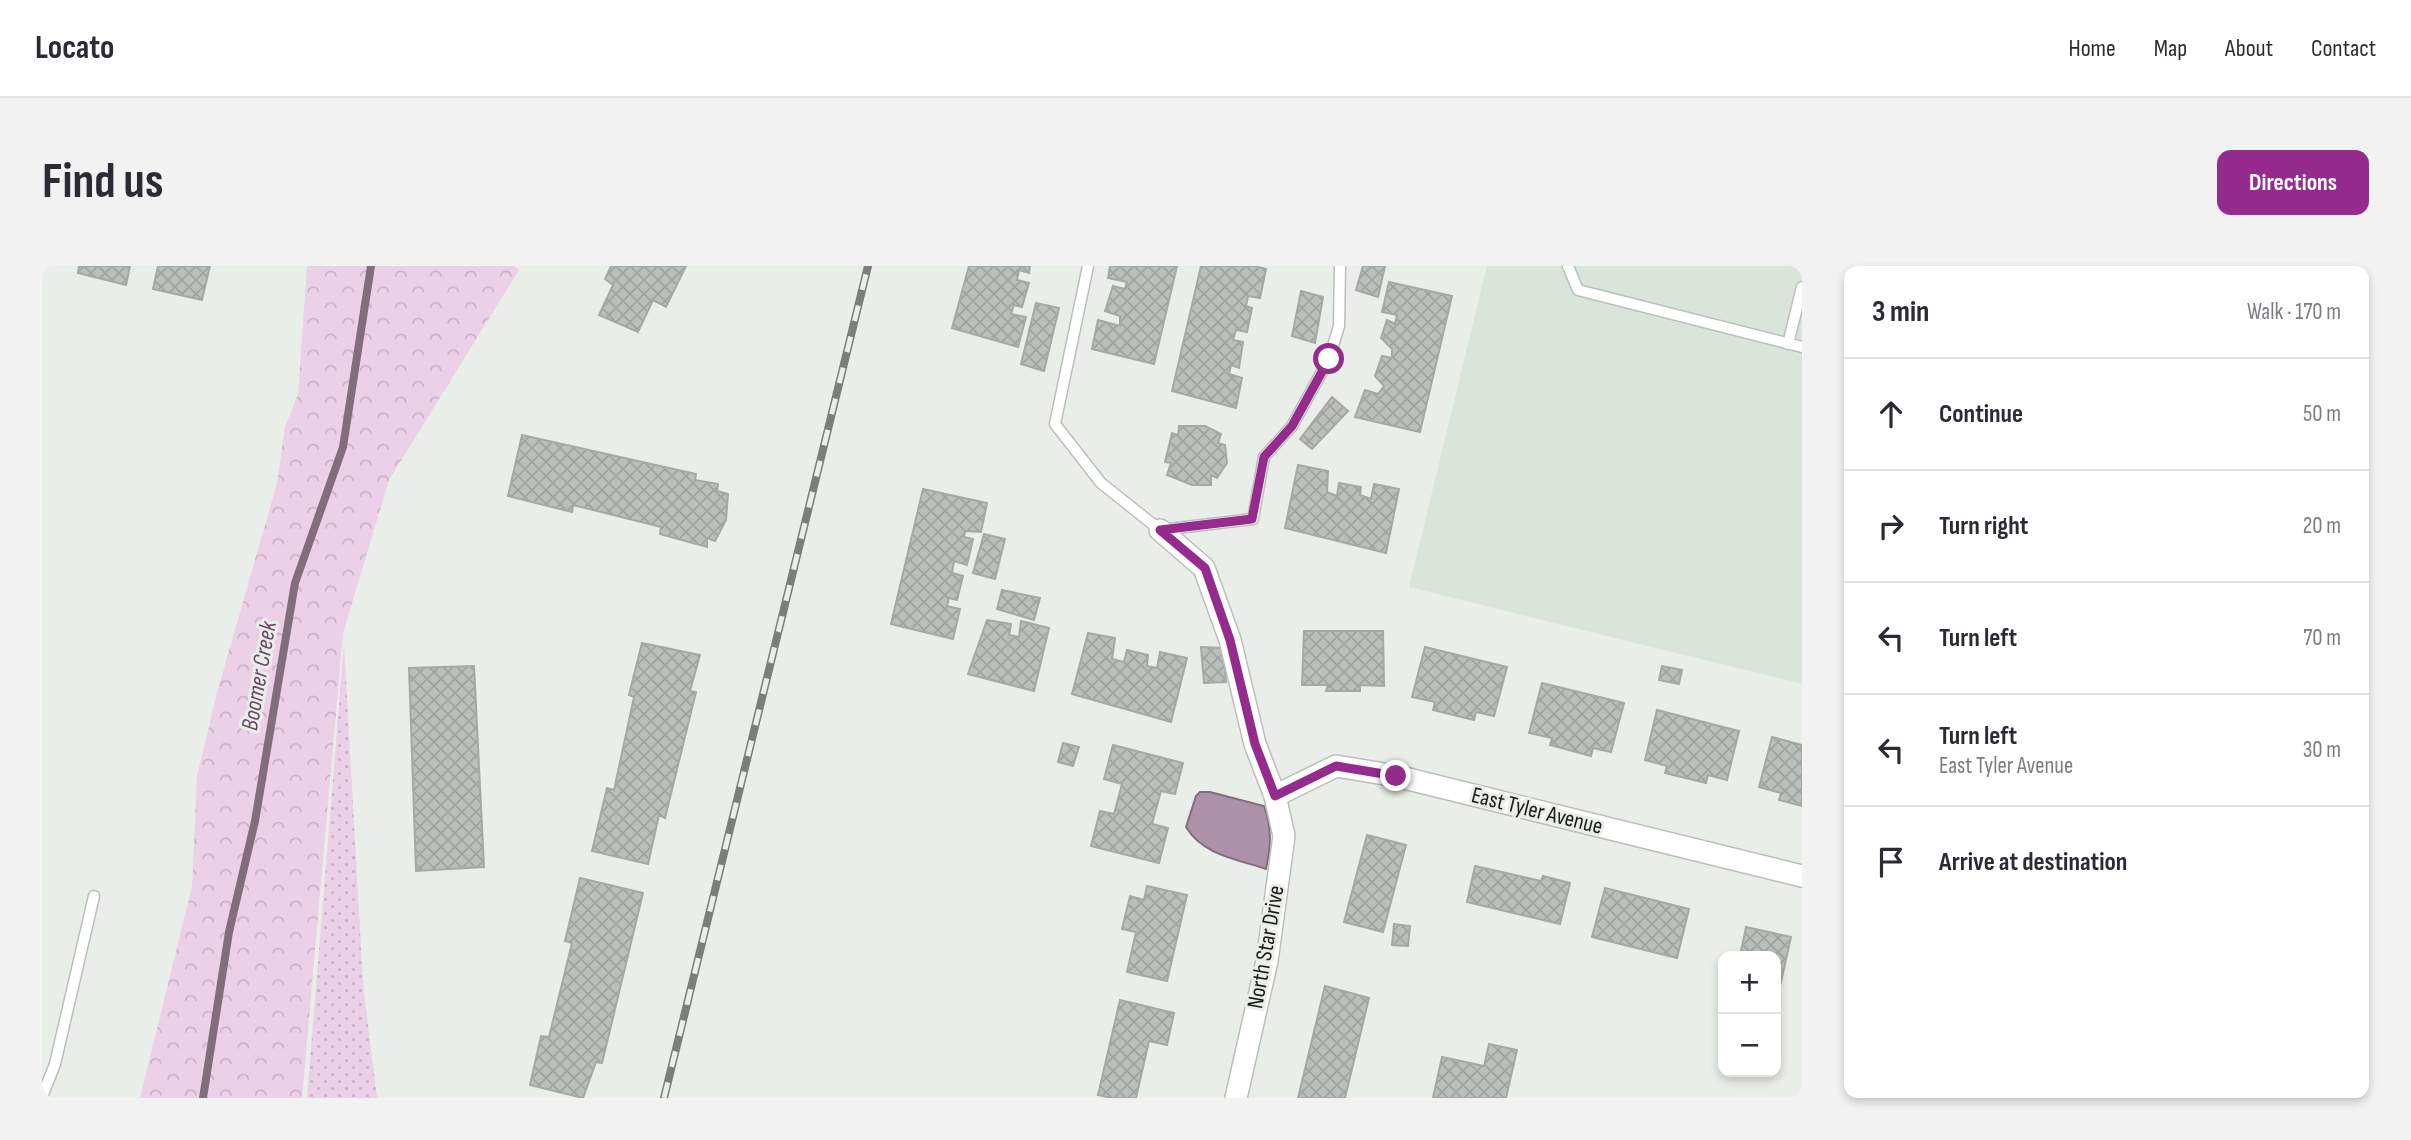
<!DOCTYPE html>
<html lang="en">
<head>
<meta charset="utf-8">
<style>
	body { margin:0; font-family:"Sofia Sans Condensed",sans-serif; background:#f2f2f3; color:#2b2b33 }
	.controls { position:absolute; right:21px; bottom:21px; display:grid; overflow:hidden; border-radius:14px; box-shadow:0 4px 10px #0003 }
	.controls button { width:63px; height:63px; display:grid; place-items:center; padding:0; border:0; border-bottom:2px solid #e1e1e2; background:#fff; color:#2b2b33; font:35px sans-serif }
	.stop { position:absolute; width:21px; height:21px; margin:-16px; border:5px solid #952b8d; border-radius:50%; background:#fff }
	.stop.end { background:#952b8d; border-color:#fff; box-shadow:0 2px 7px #0008 }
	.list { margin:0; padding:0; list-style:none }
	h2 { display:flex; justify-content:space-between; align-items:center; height:91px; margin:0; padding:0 28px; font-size:30px }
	h2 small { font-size:23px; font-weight:400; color:#7c7c81 }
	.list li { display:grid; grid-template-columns:46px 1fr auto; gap:21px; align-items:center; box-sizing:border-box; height:112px; padding:0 28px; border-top:2px solid #e1e1e2 }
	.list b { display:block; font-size:26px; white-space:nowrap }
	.list p { margin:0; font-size:23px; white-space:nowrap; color:#7c7c81 }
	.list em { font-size:23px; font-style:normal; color:#7c7c81 }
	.icon { flex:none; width:38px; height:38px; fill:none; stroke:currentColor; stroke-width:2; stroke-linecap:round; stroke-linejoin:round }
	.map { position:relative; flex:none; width:1760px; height:832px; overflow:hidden; border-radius:14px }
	header { display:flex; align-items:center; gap:42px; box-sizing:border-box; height:98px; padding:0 35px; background:#fff; border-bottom:2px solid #e1e1e2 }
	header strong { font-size:33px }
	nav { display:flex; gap:38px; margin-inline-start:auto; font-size:24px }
	.intro { display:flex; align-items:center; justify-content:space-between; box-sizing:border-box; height:168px; padding:0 42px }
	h1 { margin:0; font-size:49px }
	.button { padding:18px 32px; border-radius:14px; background:#952b8d; color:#fff; font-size:24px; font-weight:700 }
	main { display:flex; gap:42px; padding:0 42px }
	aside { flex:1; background:#fff; border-radius:14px; box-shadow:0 4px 10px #0003 }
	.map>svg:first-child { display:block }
</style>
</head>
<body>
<header>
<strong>Locato</strong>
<nav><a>Home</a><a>Map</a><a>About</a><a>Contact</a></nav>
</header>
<div class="intro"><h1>Find us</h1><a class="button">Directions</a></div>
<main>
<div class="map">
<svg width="1760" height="832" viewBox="0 0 1760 832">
	<defs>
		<pattern id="grass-dots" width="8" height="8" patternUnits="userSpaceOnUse" patternTransform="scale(1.75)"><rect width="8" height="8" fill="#ecd0e8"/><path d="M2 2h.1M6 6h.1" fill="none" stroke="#cab2c6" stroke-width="1.8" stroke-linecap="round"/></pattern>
		<pattern id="forest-crowns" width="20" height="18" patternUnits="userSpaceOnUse" patternTransform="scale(1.75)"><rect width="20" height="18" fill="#ecd0e8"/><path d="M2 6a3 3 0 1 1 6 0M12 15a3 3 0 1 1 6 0" fill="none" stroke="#cab2c6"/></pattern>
		<pattern id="building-cross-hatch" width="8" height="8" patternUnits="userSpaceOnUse" patternTransform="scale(1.75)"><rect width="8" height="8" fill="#babfbb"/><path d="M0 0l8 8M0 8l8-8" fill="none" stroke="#9fa4a0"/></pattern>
	</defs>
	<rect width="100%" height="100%" fill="#e9eee9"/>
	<path fill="#d9e4da" d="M1445,0H1760V418L1367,321Z"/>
	<path fill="url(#grass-dots)" d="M302,378L321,718L335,832H265Z"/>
	<path fill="url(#forest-crowns)" d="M265,0H472L477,4L347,214L301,367L260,832H98L150,620L155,510L176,423L235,217L243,161L256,128Z"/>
	<path fill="#ad91a8" stroke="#816e7d" stroke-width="2" d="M1158,526H1168L1222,540C1230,562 1229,580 1224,603C1194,593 1161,589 1144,561L1154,530Z"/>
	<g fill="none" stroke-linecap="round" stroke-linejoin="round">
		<path stroke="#816e7d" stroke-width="8" d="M161,832L187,666L213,555L253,317L301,181L329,0"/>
	</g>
	<path fill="url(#building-cross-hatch)" stroke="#a4a9a5" stroke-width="2" d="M37,0H88L84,19L36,7Z
		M116,0H168L160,34L111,23Z
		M569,0H644L624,41L611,34L596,66L557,49L571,19L563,13Z
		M927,0H988L987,7L977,4L975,14L987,17L980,41L972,39L969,48L984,51L976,81L910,62Z
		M1068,0H1135L1112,98L1050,83L1056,54L1078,60V50L1063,45L1071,20L1083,23L1085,16L1066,12Z
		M1159,0H1212L1224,3L1218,32L1206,30L1204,40L1210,42L1205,66L1194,64L1191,74L1201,76L1197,102L1189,99L1187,108L1200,112L1194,142L1130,125Z
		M1321,0H1343L1336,31L1314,24Z
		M1347,16L1410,30L1378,166L1313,151L1323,124L1336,128L1342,120L1333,110L1340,90L1350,92V83L1339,72L1345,54L1353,58L1355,49L1340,46Z
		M1259,25L1281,31L1273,77L1250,70Z
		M994,37L1017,42L1002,105L979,98Z
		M1290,131L1306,145L1270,183L1258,173Z
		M1137,160H1163L1179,168L1176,177L1183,179L1185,197L1175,212L1169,209V219H1150L1125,209L1129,197L1123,196L1130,167L1136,169Z
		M480,169L654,208L653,214L676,218L675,225L686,228L684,254L673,275L665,272V281L618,268L619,261L531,239L530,246L466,230Z
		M1256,199L1286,205L1285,226L1295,230L1297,217L1319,221L1318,229L1329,233L1332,218L1357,223L1344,287L1243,262Z
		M881,223L945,237L939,266L923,265L922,271L931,273L925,299L912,295L910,307L921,310L915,334L907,332L905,340L918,343L911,373L849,358Z
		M942,268L963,273L953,313L931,307Z
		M960,324L998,332L992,354L955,343Z
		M945,354L969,358L967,369L977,371L979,355L1007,362L992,425L926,408Z
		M1262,365H1341L1342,420L1318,419V425H1284L1286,419H1260Z
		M1046,367L1073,372L1070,393L1082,396L1085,384L1106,389L1105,400L1115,402L1118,386L1145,392L1129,456L1030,428Z
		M600,377L658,389L648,425L654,426L623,552L617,549L606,598L550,585L565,522L572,524L592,431L587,429Z
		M1159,381L1181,382L1184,416L1162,417Z
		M1383,381L1465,401L1452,450L1434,446L1432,454L1391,444L1393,436L1370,431Z
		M432,400L442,601L374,605L367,402Z
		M1620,400L1640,404L1637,418L1617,414Z
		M1500,417L1582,437L1569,486L1551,482L1549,490L1508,479L1510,472L1487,467Z
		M1615,444L1697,465L1685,514L1666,509L1664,517L1623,507L1625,500L1603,494Z
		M1730,471L1760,479V540L1737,534L1739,527L1717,521Z
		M1021,477L1037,481L1031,500L1016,496Z
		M1071,479L1141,497L1133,528L1119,525L1110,558L1126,562L1117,597L1049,580L1058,545L1072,548L1080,518L1062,513Z
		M1325,569L1364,579L1341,666L1302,656Z
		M1433,600L1499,615L1501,610L1528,617L1518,658L1425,636Z
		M538,612L601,627L560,797L554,796L541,832L488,819L499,770L507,771L530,677L523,675Z
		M1105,620L1145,629L1125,715L1085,706L1094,666L1080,663L1088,630L1102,634Z
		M1563,622L1647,643L1635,692L1550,671Z
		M1352,658L1368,660L1366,680L1350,679Z
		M1704,661L1749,671L1737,725L1734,724V690H1698Z
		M1283,720L1327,732L1303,832H1256Z
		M1078,734L1132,747L1125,779L1107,775L1094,832H1070L1056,829Z
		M1447,778L1475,784L1464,832H1391L1400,791L1442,800Z"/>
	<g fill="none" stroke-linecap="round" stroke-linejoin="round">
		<defs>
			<path id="service" d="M1046,0L1013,158L1059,217L1118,264L1211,253L1222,191L1250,160L1287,93L1297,60L1298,0
				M1526,0L1536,24L1760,81
				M1746,78L1760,21
				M0,831L13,798L52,630"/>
			<path id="minor" d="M1118,264L1162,302L1188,374L1213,478L1233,530L1242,570L1225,695L1194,832
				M1233,530L1294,500L1354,510L1760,610"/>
		</defs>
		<use href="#service" stroke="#babfbb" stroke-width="13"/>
		<use href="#minor" stroke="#babfbb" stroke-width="24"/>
		<use href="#service" stroke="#fff" stroke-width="10"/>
		<use href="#minor" stroke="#fff" stroke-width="21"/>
		<defs>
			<path id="rail" d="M622,832L826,0"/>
		</defs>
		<use href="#rail" stroke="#7b7e7b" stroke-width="8"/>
		<use href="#rail" stroke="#e9eee9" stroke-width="5" stroke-dasharray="16" stroke-linecap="butt"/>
	</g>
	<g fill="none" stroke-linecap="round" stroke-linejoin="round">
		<path stroke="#952b8d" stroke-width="9" d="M1287,93L1250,160L1222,191L1210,253L1118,264L1163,302L1188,374L1213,478L1233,530L1294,500L1354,510"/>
	</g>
	<g text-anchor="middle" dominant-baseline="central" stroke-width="6" stroke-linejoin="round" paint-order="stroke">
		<g font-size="23" fill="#1a1c1a" stroke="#e9eee9">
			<text transform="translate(1495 545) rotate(14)">East Tyler Avenue</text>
			<text transform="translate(1224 681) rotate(-80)">North Star Drive</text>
		</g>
		<g font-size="24" font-style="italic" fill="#6d4568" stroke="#e9eee9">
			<text transform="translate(217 410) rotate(-80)">Boomer Creek</text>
		</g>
	</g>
</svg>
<div class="controls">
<button>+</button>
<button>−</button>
</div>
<div class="stop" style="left:1287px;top:93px"></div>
<div class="stop end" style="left:1354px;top:510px"></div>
</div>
<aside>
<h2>3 min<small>Walk · 170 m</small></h2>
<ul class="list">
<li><svg class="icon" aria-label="ahead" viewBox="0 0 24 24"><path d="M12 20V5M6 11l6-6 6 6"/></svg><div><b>Continue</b></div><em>50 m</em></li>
<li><svg class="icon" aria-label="right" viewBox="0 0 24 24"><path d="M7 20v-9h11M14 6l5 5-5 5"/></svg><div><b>Turn right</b></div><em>20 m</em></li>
<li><svg class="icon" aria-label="left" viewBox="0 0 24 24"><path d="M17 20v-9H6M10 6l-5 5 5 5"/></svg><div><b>Turn left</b></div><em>70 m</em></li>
<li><svg class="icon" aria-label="left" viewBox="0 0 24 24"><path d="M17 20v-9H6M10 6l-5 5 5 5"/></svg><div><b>Turn left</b><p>East Tyler Avenue</p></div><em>30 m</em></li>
<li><svg class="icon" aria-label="arrive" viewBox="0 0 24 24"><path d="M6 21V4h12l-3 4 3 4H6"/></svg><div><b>Arrive at destination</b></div></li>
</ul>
</aside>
</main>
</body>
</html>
